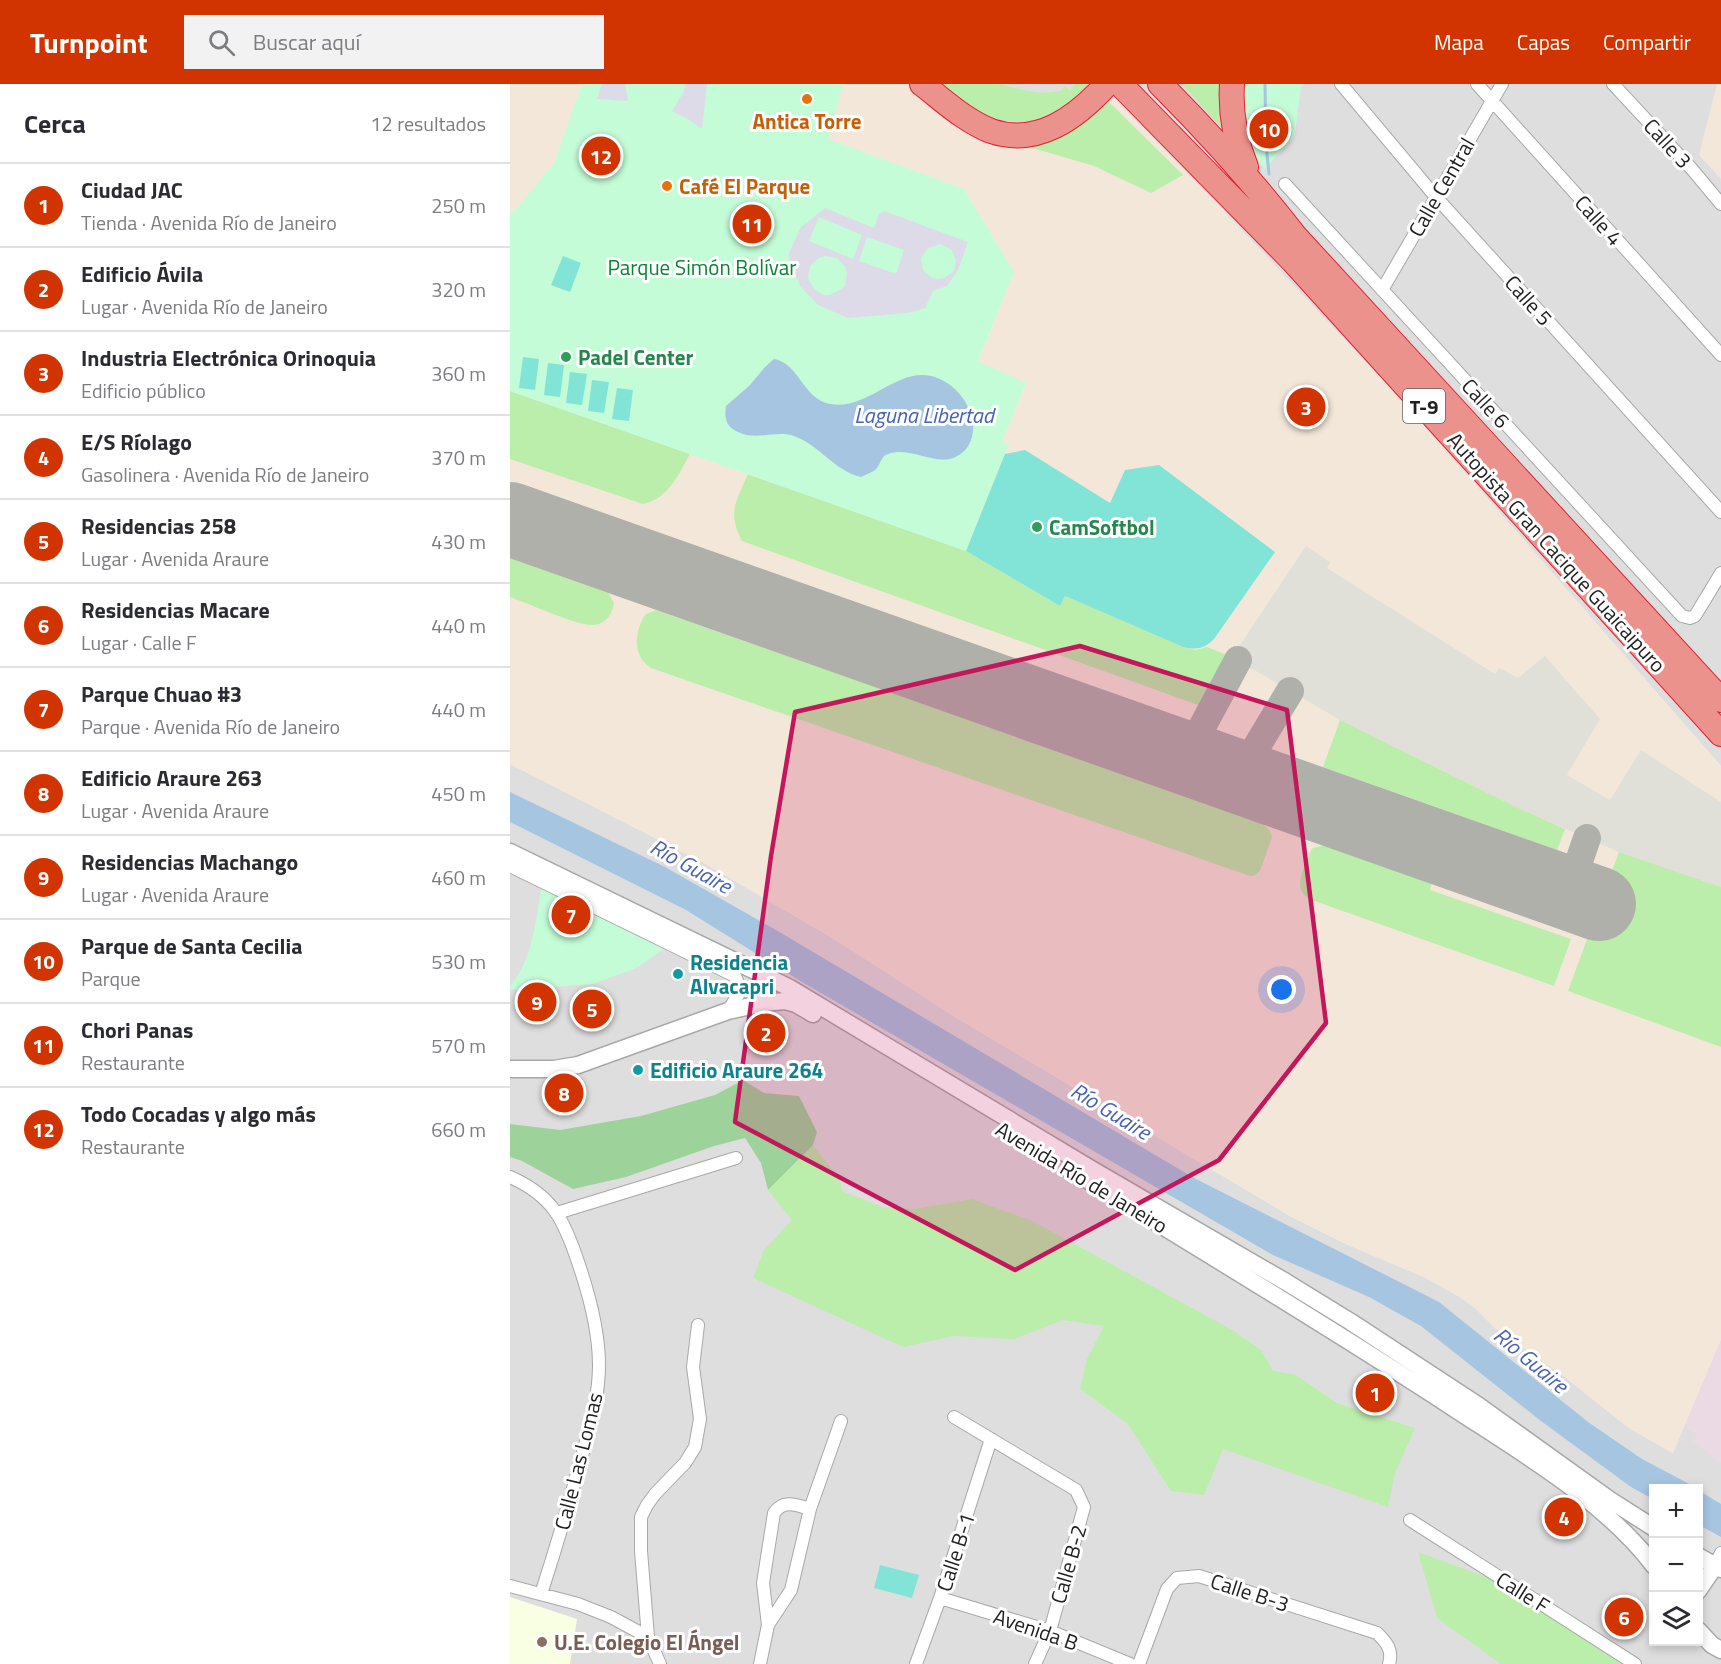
<!DOCTYPE html>
<html lang="es">
<head>
<meta charset="utf-8">
<style>
	body { margin:0; font-family:"Titillium Web",sans-serif; background:#f2f2f3; color:#2b2b33 }
	.controls { position:absolute; right:18px; bottom:18px; display:grid; overflow:hidden; border-radius:0px; box-shadow:0 3px 9px #0003 }
	.controls button { width:54px; height:54px; display:grid; place-items:center; padding:0; border:0; border-bottom:2px solid #e1e1e2; background:#fff; color:#2b2b33; font:30px sans-serif }
	.you { position:absolute; left:772px; top:906px; width:21px; height:21px; margin:-15px; border:4px solid #fff; border-radius:50%; background:#1a73e8; box-shadow:0 0 0 9px #1a73e833 }
	.badge { display:grid; place-items:center; width:39px; height:39px; border-radius:50%; background:#d23400; color:#fff; font-size:20px; font-weight:700 }
	.pin { position:absolute; translate:-50% -50%; border:3px solid #fff; box-shadow:0 2px 6px #0006 }
	.list { margin:0; padding:0; list-style:none }
	h2 { display:flex; justify-content:space-between; align-items:center; height:78px; margin:0; padding:0 24px; font-size:26px }
	h2 small { font-size:20px; font-weight:400; color:#7c7c81 }
	.list li { display:grid; grid-template-columns:39px 1fr auto; gap:18px; align-items:center; box-sizing:border-box; height:84px; padding:0 24px; border-top:2px solid #e1e1e2 }
	.list b { display:block; font-size:22px; white-space:nowrap }
	.list p { margin:0; font-size:20px; white-space:nowrap; color:#7c7c81 }
	.list em { font-size:20px; font-style:normal; color:#7c7c81 }
	.icon { flex:none; width:33px; height:33px; fill:none; stroke:currentColor; stroke-width:2; stroke-linecap:round; stroke-linejoin:round }
	.map { position:relative; flex:none; width:1211px; height:1580px; overflow:hidden }
	header { display:flex; align-items:center; gap:36px; box-sizing:border-box; height:84px; padding:0 30px; background:#d23400; color:#fff }
	header strong { font-size:28px }
	nav { display:flex; gap:33px; margin-inline-start:auto; font-size:21px }
	.search { width:420px; height:54px; background:#f2f2f3; display:flex; align-items:center; gap:15px; box-sizing:border-box; padding:0 21px; border-radius:0px; color:#7c7c81; font-size:22px }
	main { display:flex }
	aside { flex:1; background:#fff }
	.map>svg:first-child { display:block }
</style>
</head>
<body>
<header>
<strong>Turnpoint</strong>
<div class="search"><svg class="icon" aria-label="search" viewBox="0 0 24 24"><circle cx="10" cy="10" r="6"/><path d="M15 15l6 6"/></svg>Buscar aquí</div>
<nav><a>Mapa</a><a>Capas</a><a>Compartir</a></nav>
</header>
<main>
<aside>
<h2>Cerca<small>12 resultados</small></h2>
<ul class="list">
<li><span class="badge">1</span><div><b>Ciudad JAC</b><p>Tienda · Avenida Río de Janeiro</p></div><em>250 m</em></li>
<li><span class="badge">2</span><div><b>Edificio Ávila</b><p>Lugar · Avenida Río de Janeiro</p></div><em>320 m</em></li>
<li><span class="badge">3</span><div><b>Industria Electrónica Orinoquia</b><p>Edificio público</p></div><em>360 m</em></li>
<li><span class="badge">4</span><div><b>E/S Ríolago</b><p>Gasolinera · Avenida Río de Janeiro</p></div><em>370 m</em></li>
<li><span class="badge">5</span><div><b>Residencias 258</b><p>Lugar · Avenida Araure</p></div><em>430 m</em></li>
<li><span class="badge">6</span><div><b>Residencias Macare</b><p>Lugar · Calle F</p></div><em>440 m</em></li>
<li><span class="badge">7</span><div><b>Parque Chuao #3</b><p>Parque · Avenida Río de Janeiro</p></div><em>440 m</em></li>
<li><span class="badge">8</span><div><b>Edificio Araure 263</b><p>Lugar · Avenida Araure</p></div><em>450 m</em></li>
<li><span class="badge">9</span><div><b>Residencias Machango</b><p>Lugar · Avenida Araure</p></div><em>460 m</em></li>
<li><span class="badge">10</span><div><b>Parque de Santa Cecilia</b><p>Parque</p></div><em>530 m</em></li>
<li><span class="badge">11</span><div><b>Chori Panas</b><p>Restaurante</p></div><em>570 m</em></li>
<li><span class="badge">12</span><div><b>Todo Cocadas y algo más</b><p>Restaurante</p></div><em>660 m</em></li>
</ul>
</aside>
<div class="map">
<svg width="1211" height="1580" viewBox="0 0 1211 1580">
	<rect width="100%" height="100%" fill="#f2f1e7"/>
	<path fill="#dfdede" fill-rule="evenodd" d="M398,0H1211V682L800,220L713,126L597,7L562,40L448,39Z
		M0,680L194,779L324,855L450,936L780,1132L836,1160L916,1194L948,1212L964,1223L984,1243L1051,1290L1119,1344L1163,1369L1174,1342L1187,1349L1183,1357L1211,1378V1580H0ZM1144,1404H1188V1558H1144Z"/>
	<path fill="#ebd9e3" d="M1211,1255V1378L1182,1357L1187,1349L1174,1342Z"/>
	<path fill="#f8ffe3" d="M0,1513L67,1535L60,1580H0Z"/>
	<path fill="#f3e7da" d="M0,0H72L44,79L3,129L0,128Z
		M333,0H398L448,39L493,56L597,7L713,126L898,323L1211,682V1255L1163,1369L1119,1344L1051,1290L984,1243L964,1223L948,1212L916,1194L836,1160L780,1132L450,936L324,855L194,779L0,680V307L456,467L499,362L492,358L516,300L468,278L504,188L454,105L317,55Z
		M1207,0H1211V95L1189,71Z"/>
	<path fill="#e0e0d8" d="M796,462L820,478L817,484L985,590L989,584L1008,594L1035,572L1090,635L1057,691L1100,716L1131,666L1211,718V803L1109,768L1006,723L830,636L722,573Z"/>
	<path fill="#bbedab" d="M433,0C448,0 475,0 489,0C508,4 530,13 552,6L554,2L560,6L565,0H578C573,6 569,13 563,18C535,44 493,43 462,24C452,17 442,8 433,0Z
		M672,0H713L719,52Z
		M595,14L673,91L641,109L584,82L516,62Z
		M0,307L180,370C169,390 158,415 133,420L0,375Z
		M238,390L456,467L550,522L555,512L673,563L686,566L697,563L722,573L688,621L232,457C217,428 226,418 238,390Z
		M0,474L98,509L104,519C102,531 95,541 82,541C68,542 17,519 0,513Z
		M146,526L753,740L760,747L762,753L750,787L744,792H740L141,584C122,572 124,547 136,530Z
		M830,636L1006,723L1055,745L1047,766L813,683Z
		M815,761L922,799L920,806L1061,855L1044,902L799,815C781,804 795,784 800,768L803,764Z
		M1109,768L1211,803V963L1058,907Z
		M303,1061L330,1096L332,1107L372,1123L405,1125L462,1115L522,1137L724,1247L751,1266L763,1287L786,1291L827,1319L905,1344L885,1389L878,1423L713,1365L694,1411L661,1407L617,1339L570,1305L577,1275L594,1242L553,1236L504,1255L443,1252L393,1263L243,1194L254,1166L282,1136L258,1106Z
		M908,1468L979,1494L1104,1574L1110,1580H991L927,1534Z"/>
	<path fill="#9dd39a" d="M233,996L254,1009L289,1012L307,1048L303,1061L258,1106L251,1079L235,1054L204,1062L116,1093L63,1105L12,1077L0,1073V1040L50,1046L131,1032L205,1011Z"/>
	<path fill="#c3fcd6" d="M72,0H333L318,55L454,105L504,188L468,277L516,299L492,358L499,361L456,467L0,307V128L3,129L44,79Z
		M730,0H794L791,2L785,51L755,85L738,63Z
		M32,800L158,862L125,885L82,900L0,906V902C23,876 26,834 32,800Z"/>
	<path fill="#82e4d6" d="M53,172L71,179L60,208L41,201Z
		M13,273L29,275L25,306L9,304Z
		M38,279L54,281L50,313L34,311Z
		M60,288L77,290L72,321L56,319Z
		M82,296L99,298L94,329L78,327Z
		M107,304L123,306L119,337L102,335Z
		M515,366L600,419L615,386L649,381L765,468L704,555C694,565 686,566 673,563L555,512L550,522L456,467L495,370Z
		M370,1481L409,1491L402,1514L364,1504Z"/>
	<path fill="#dedbe8" fill-rule="evenodd" d="M92,0H115L118,17L87,15Z
		M176,0H197L192,45L178,35L162,27L173,9Z
		M315,124L364,144L369,130L374,127L458,158L448,186L437,202L423,207L415,224L398,229L338,234L308,221L290,202L278,171L291,143ZM309,133L352,151L343,175L299,157ZM357,153L394,166L386,190L349,177ZM430,160L441,165L446,176L444,187L434,194L428,195L422,194L413,186L411,174L418,164ZM315,172L327,174L335,183L337,189L335,201L331,205L320,211H314L304,205L298,194L300,182L309,174Z"/>
	<path fill="#a6c5e1" d="M264,275C289,279 293,315 320,320C364,328 395,268 440,301C454,312 459,322 463,339C464,349 461,362 453,368C430,388 404,361 378,370C371,372 371,379 367,384C364,388 356,390 351,393C325,387 309,361 284,352C266,346 246,357 228,348C216,343 214,334 216,322L240,301L255,283Z
		M0,708L155,783L266,846L684,1094L929,1218L1078,1338L1132,1375L1187,1404H1144L1143,1415L1121,1403L1031,1337L911,1242L859,1213L763,1171L292,898L176,826L0,738Z
		M1188,1406L1211,1420V1453L1189,1441Z"/>
	<g fill="none" stroke-linecap="round" stroke-linejoin="round">
		<path stroke="#a6c5e1" stroke-width="3" d="M755,0L756,61L759,90"/>
		<path stroke="#b0b0ab" stroke-width="28" d="M676,673L728,576
			M729,692L780,607
			M1058,809L1077,754"/>
		<path stroke="#b0b0ab" stroke-width="74" d="M0,435L1089,820"/>
		<defs>
			<path id="minor" d="M831,0L925,112L1211,428
				M967,0L1211,271
				M1103,0L1181,84L1211,120
				M775,100L1172,532L1180,534L1185,532L1211,489
				M872,206L992,0
				M0,782L225,892L231,906L218,927
				M0,1093C43,1112 54,1136 68,1178C79,1210 89,1246 89,1281C89,1315 79,1346 70,1379C58,1423 45,1467 31,1510
				M47,1129L226,1074
				M444,1333L566,1406L574,1423L540,1547L525,1580
				M300,1425L331,1337
				M900,1436L1125,1580
				M1205,1482L1211,1469
				M0,1502L68,1520L101,1533L138,1553
				M430,1514L540,1547L620,1580
				M150,1580L138,1553L131,1467V1433L137,1421L145,1410L175,1379L185,1363L190,1335L183,1283L188,1241
				M250,1580L258,1541L253,1499L264,1429C273,1415 287,1421 300,1425L281,1506L258,1541
				M406,1580L430,1514L481,1355
				M629,1580L657,1505L667,1494L689,1492L867,1549C877,1559 883,1566 879,1580"/>
			<path id="tertiary" d="M0,768L280,904L583,1086L776,1198L841,1238L969,1322L1100,1416L1144,1444
				M0,985H44L68,981L218,927L254,919L275,917L286,920L303,930
				M559,1085C688,1164 818,1242 945,1325C1012,1369 1096,1418 1144,1482
				M1188,1472L1211,1485
				M1188,1507L1205,1482
				M1188,1546L1202,1561L1211,1566"/>
			<path id="motorway" d="M412,0C433,16 455,37 481,47C528,63 567,33 597,0
				M610,0L783,177L1211,650
				M650,0C698,48 743,98 785,152L1211,616
				M722,0C720,30 725,56 736,83"/>
		</defs>
		<use href="#minor" stroke="#a8a8a8" stroke-width="14"/>
		<use href="#tertiary" stroke="#a8a8a8" stroke-width="19"/>
		<use href="#motorway" stroke="#e42032" stroke-width="26"/>
		<use href="#minor" stroke="#fff" stroke-width="12"/>
		<use href="#tertiary" stroke="#fff" stroke-width="16"/>
		<use href="#motorway" stroke="#ec928c" stroke-width="24"/>
	</g>
	<path fill="#c2185b" fill-opacity="0.2" stroke="#c2185b" stroke-width="4.5" stroke-linejoin="round" d="M570,562L777,626L816,939L709,1076L505,1186L225,1038L261,772L285,628Z"/>
	<g fill="#e8710a" stroke="#fff" stroke-width="2">
		<circle cx="297" cy="15" r="6"/>
		<circle cx="157" cy="102" r="6"/>
	</g>
	<g fill="#2e9e5b" stroke="#fff" stroke-width="2">
		<circle cx="56" cy="273" r="6"/>
		<circle cx="527" cy="443" r="6"/>
	</g>
	<g fill="#0f9aa8" stroke="#fff" stroke-width="2">
		<circle cx="168" cy="890" r="6"/>
		<circle cx="128" cy="986" r="6"/>
	</g>
	<circle fill="#8d6e63" stroke="#fff" stroke-width="2" cx="32" cy="1558" r="6"/>
	<g text-anchor="middle" dominant-baseline="central" stroke-width="6" stroke-linejoin="round" paint-order="stroke">
		<rect fill="#fff" stroke="#646464" stroke-width="1.5" x="893" y="305" width="42" height="34" rx="4.5"/>
		<g font-size="20" font-weight="bold" fill="#212121">
			<text x="914" y="322">T-9</text>
		</g>
		<g font-size="21" font-weight="bold" fill="#c56008" stroke="#fff">
			<text x="297" y="37">Antica Torre</text>
			<text x="169" y="102" text-anchor="start">Café El Parque</text>
		</g>
		<g font-size="21" fill="#212121" stroke="#fff">
			<text transform="translate(1158 59) rotate(47)">Calle 3</text>
			<text transform="translate(931 103) rotate(-60)">Calle Central</text>
			<text transform="translate(1089 136) rotate(48)">Calle 4</text>
			<text transform="translate(1019 216) rotate(48)">Calle 5</text>
			<text transform="translate(976 319) rotate(47)">Calle 6</text>
			<text transform="translate(1047 468) rotate(48)">Autopista Gran Cacique Guaicaipuro</text>
			<text transform="translate(572 1093) rotate(31)">Avenida Río de Janeiro</text>
			<text transform="translate(68 1377) rotate(-76)">Calle Las Lomas</text>
			<text transform="translate(445 1468) rotate(-72)">Calle B-1</text>
			<text transform="translate(558 1480) rotate(-74)">Calle B-2</text>
			<text transform="translate(740 1508) rotate(18)">Calle B-3</text>
			<text transform="translate(1013 1508) rotate(32)">Calle F</text>
			<text transform="translate(526 1545) rotate(19)">Avenida B</text>
		</g>
		<g font-size="21" fill="#068731" stroke="#fff">
			<text x="192" y="183">Parque Simón Bolívar</text>
		</g>
		<g font-size="21" font-weight="bold" fill="#27864d" stroke="#fff" text-anchor="start">
			<text x="68" y="273">Padel Center</text>
			<text x="539" y="443">CamSoftbol</text>
		</g>
		<g font-size="21" font-weight="bold" fill="#0d838f" stroke="#fff" text-anchor="start">
			<text x="180" y="878">Residencia<tspan x="180" dy="24">Alvacapri</tspan></text>
			<text x="140" y="986">Edificio Araure 264</text>
		</g>
		<g font-size="21" font-weight="bold" fill="#785e54" stroke="#fff" text-anchor="start">
			<text x="44" y="1558">U.E. Colegio El Ángel</text>
		</g>
		<g font-size="22" font-style="italic" fill="#4763b6" stroke="#fff">
			<text x="414" y="331">Laguna Libertad</text>
			<text transform="translate(181 782) rotate(29)">Río Guaire</text>
			<text transform="translate(601 1027) rotate(31)">Río Guaire</text>
			<text transform="translate(1021 1276) rotate(40)">Río Guaire</text>
		</g>
	</g>
</svg>
<div class="controls">
<button>+</button>
<button>−</button>
<button><svg class="icon" aria-label="layers" viewBox="0 0 24 24"><path d="M12 4l9 5-9 5-9-5zM3 14l9 5 9-5"/></svg></button>
</div>
<div class="you"></div>
<div class="pin badge" style="left:865px;top:1309px">1</div>
<div class="pin badge" style="left:256px;top:949px">2</div>
<div class="pin badge" style="left:796px;top:323px">3</div>
<div class="pin badge" style="left:1054px;top:1433px">4</div>
<div class="pin badge" style="left:82px;top:925px">5</div>
<div class="pin badge" style="left:1114px;top:1533px">6</div>
<div class="pin badge" style="left:61px;top:831px">7</div>
<div class="pin badge" style="left:54px;top:1009px">8</div>
<div class="pin badge" style="left:27px;top:918px">9</div>
<div class="pin badge" style="left:759px;top:45px">10</div>
<div class="pin badge" style="left:242px;top:140px">11</div>
<div class="pin badge" style="left:91px;top:72px">12</div>
</div>
</main>
</body>
</html>
